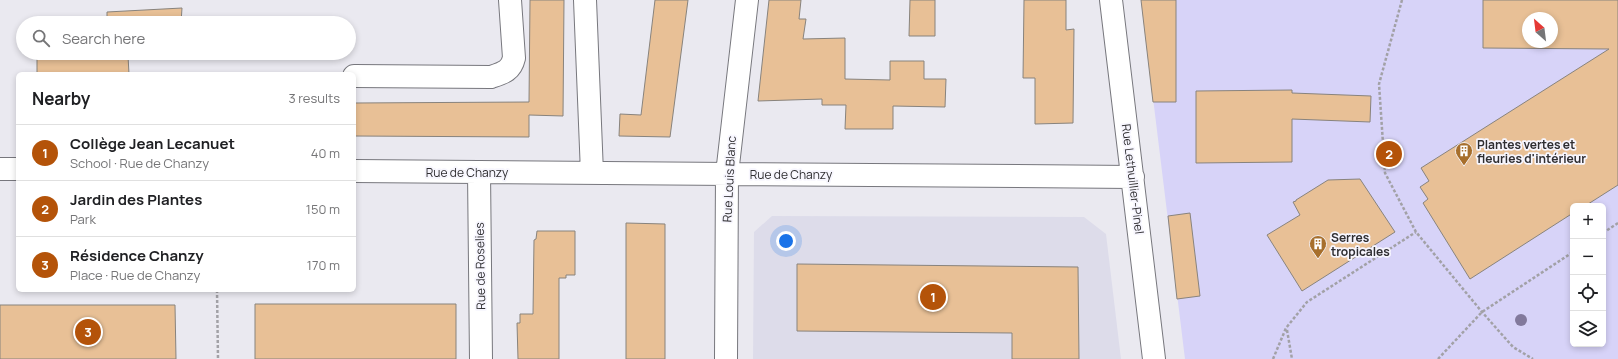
<!DOCTYPE html>
<html lang="en">
<head>
<meta charset="utf-8">
<style>
	body { margin:0; font-family:Manrope,sans-serif; background:#f2f2f2; color:#202124 }
	.controls { position:absolute; right:12px; bottom:12px; display:grid; overflow:hidden; border-radius:6px; box-shadow:0 2px 6px #0003 }
	.controls button { width:36px; height:36px; display:grid; place-items:center; padding:0; border:0; border-bottom:1px solid #e0e0e0; background:#fff; color:#202124; font:20px sans-serif }
	.compass { position:absolute; left:1522px; top:12px; width:36px; height:36px; border-radius:50%; background:#fff; box-shadow:0 2px 6px #0003; rotate:332deg }
	.you { position:absolute; left:786px; top:241px; width:14px; height:14px; margin:-10px; border:3px solid #fff; border-radius:50%; background:#1a73e8; box-shadow:0 0 0 6px #1a73e833 }
	.badge { display:grid; place-items:center; width:26px; height:26px; border-radius:50%; background:#b45309; color:#fff; font-size:13px; font-weight:700 }
	.pin { position:absolute; translate:-50% -50%; border:2px solid #fff; box-shadow:0 1px 4px #0006 }
	.list { margin:0; padding:0; list-style:none }
	h2 { display:flex; justify-content:space-between; align-items:center; height:52px; margin:0; padding:0 16px; font-size:17px }
	h2 small { font-size:13px; font-weight:400; color:#757577 }
	.list li { display:grid; grid-template-columns:26px 1fr auto; gap:12px; align-items:center; box-sizing:border-box; height:56px; padding:0 16px; border-top:1px solid #e0e0e0 }
	.list b { display:block; font-size:15px; white-space:nowrap }
	.list p { margin:0; font-size:13px; white-space:nowrap; color:#757577 }
	.list em { font-size:13px; font-style:normal; color:#757577 }
	.icon { flex:none; width:22px; height:22px; fill:none; stroke:currentColor; stroke-width:2; stroke-linecap:round; stroke-linejoin:round }
	.map { position:relative; flex:none; width:1618px; height:359px; overflow:hidden }
	.search { position:absolute; background:#fff; box-shadow:0 2px 6px #0003; left:16px; top:16px; width:340px; height:44px; display:flex; align-items:center; gap:10px; box-sizing:border-box; padding:0 14px; border-radius:22px; color:#757577; font-size:15px }
	.panel { position:absolute; background:#fff; box-shadow:0 2px 6px #0003; left:16px; top:72px; width:340px; height:220px; border-radius:6px }
	.map>svg:first-child { display:block }
</style>
</head>
<body>
<div class="map">
<svg width="1618" height="359" viewBox="0 0 1618 359">
	<rect width="100%" height="100%" fill="#eae9f0"/>
	<path fill="#dddcea" d="M772,216L1084,217L1106,234L1121,359H753L754,232Z"/>
	<path fill="#d7d3f8" fill-rule="evenodd" d="M1141,0H1618V359H1185ZM1528,18H1552V42H1528ZM1573,206H1603V344H1573Z"/>
	<path fill="#e8c096" stroke="#88837d" fill-rule="evenodd" d="M530,0H564L563,116L529,115V137L354,136V103L529,102Z
		M655,0H688L670,137L619,136L620,114L641,115Z
		M769,0H801L799,19H806L803,39L845,38V79L890,80V61H924V79H946L945,107L893,106V129H845L846,105H822V99L758,101Z
		M910,0H935V36H909Z
		M1024,0H1066V30L1074,29L1073,123L1035,124V78H1023Z
		M1141,0H1176V102H1153Z
		M1483,0H1618V185L1585,206H1573V213L1470,279L1423,203L1428,199L1420,187L1429,181L1421,168L1609,49L1483,48ZM1528,18H1552V42H1528Z
		M182,8L181,23H107V12Z
		M37,53H180V55L128,56L129,74H37Z
		M1292,90V93L1371,96L1370,122L1292,119V162L1196,163V91Z
		M1360,179L1395,232L1302,291L1267,235L1300,215L1293,202L1296,201V200L1328,180Z
		M1190,213L1200,296L1177,299L1168,216Z
		M626,223L665,224V359H626Z
		M537,231H575V275H566V278H559V359H518L517,323H520V314H533L534,240L536,239Z
		M797,264L1078,267L1079,359H1012V333L797,331Z
		M255,304H456V359H255Z
		M0,305H175L176,359H0Z"/>
	<g fill="none" stroke-linecap="round" stroke-linejoin="round">
		<defs>
			<path id="minor" d="M585,0L592,173
				M1111,0L1154,359
				M354,76L491,77C503,73 511,71 514,58L510,0
				M0,169H18
				M354,171L1133,177
				M479,172L481,359
				M726,359L727,174L747,0"/>
		</defs>
		<use href="#minor" stroke="#77777d" stroke-width="24"/>
		<path stroke="#a2a1a6" stroke-width="2.5" stroke-dasharray="3 2" stroke-linecap="butt" d="M1402,0L1379,84L1385,173L1416,232L1482,312L1513,347L1533,359
			M1603,233L1618,223
			M217,290L218,359
			M1287,330L1292,359
			M1273,359L1286,328L1307,302L1416,232
			M1438,359L1482,312L1573,252"/>
		<use href="#minor" stroke="#fff" stroke-width="22"/>
	</g>
	<circle fill="#82799c" cx="1521" cy="320" r="6"/>
	<defs>
		<symbol id="building-pin" viewBox="-11 -11 22 30"><path d="M0 17L-7.5 6A9.5 9.5 0 1 1 7.5 6Z" fill="#a76f2c" stroke="#f7f6fe"/><path d="M-4-6H4V6H1V3H-1V6H-4ZM-2.5-4.3h1.7v1.8h-1.7ZM.8-4.3h1.7v1.8H.8ZM-2.5-1h1.7V.8h-1.7ZM.8-1h1.7V.8H.8Z" fill="#fff"/></symbol>
	</defs>
	<g fill-rule="evenodd">
		<use href="#building-pin" x="1454" y="141" width="20" height="27"/>
		<use href="#building-pin" x="1308" y="234" width="20" height="27"/>
	</g>
	<g text-anchor="middle" dominant-baseline="central" stroke-width="3.5" stroke-linejoin="round" paint-order="stroke">
		<g font-size="12" font-weight="bold" fill="#2f2e31" stroke="#f7f6fe" text-anchor="start">
			<text x="1477" y="144">Plantes vertes et<tspan x="1477" dy="14">fleuries d'intérieur</tspan></text>
			<text x="1331" y="237">Serres<tspan x="1331" dy="14">tropicales</tspan></text>
		</g>
		<g font-size="12" fill="#2f2e31" stroke="#f7f6fe">
			<text x="467" y="172">Rue de Chanzy</text>
			<text x="791" y="174">Rue de Chanzy</text>
			<text transform="translate(729 179) rotate(-87)">Rue Louis Blanc</text>
			<text transform="translate(1133 179) rotate(83)">Rue Lethuillier-Pinel</text>
			<text transform="translate(480 266) rotate(-91)">Rue de Roselies</text>
		</g>
	</g>
</svg>
<div class="controls">
<button>+</button>
<button>−</button>
<button><svg class="icon" aria-label="locate" viewBox="0 0 24 24"><circle cx="12" cy="12" r="6"/><path d="M12 2v4M12 18v4M2 12h4M18 12h4"/></svg></button>
<button><svg class="icon" aria-label="layers" viewBox="0 0 24 24"><path d="M12 4l9 5-9 5-9-5zM3 14l9 5 9-5"/></svg></button>
</div>
<svg class="compass" viewBox="-18 -18 36 36"><path d="M0-13l5 13h-10z" fill="#e53935"/><path d="M0 13l5-13h-10z" fill="#757577"/></svg>
<div class="you"></div>
<div class="pin badge" style="left:933px;top:297px">1</div>
<div class="pin badge" style="left:1389px;top:154px">2</div>
<div class="pin badge" style="left:88px;top:332px">3</div>
<div class="search"><svg class="icon" aria-label="search" viewBox="0 0 24 24"><circle cx="10" cy="10" r="6"/><path d="M15 15l6 6"/></svg>Search here</div>
<section class="panel">
<h2>Nearby<small>3 results</small></h2>
<ul class="list">
<li><span class="badge">1</span><div><b>Collège Jean Lecanuet</b><p>School · Rue de Chanzy</p></div><em>40 m</em></li>
<li><span class="badge">2</span><div><b>Jardin des Plantes</b><p>Park</p></div><em>150 m</em></li>
<li><span class="badge">3</span><div><b>Résidence Chanzy</b><p>Place · Rue de Chanzy</p></div><em>170 m</em></li>
</ul>
</section>
</div>
</body>
</html>
